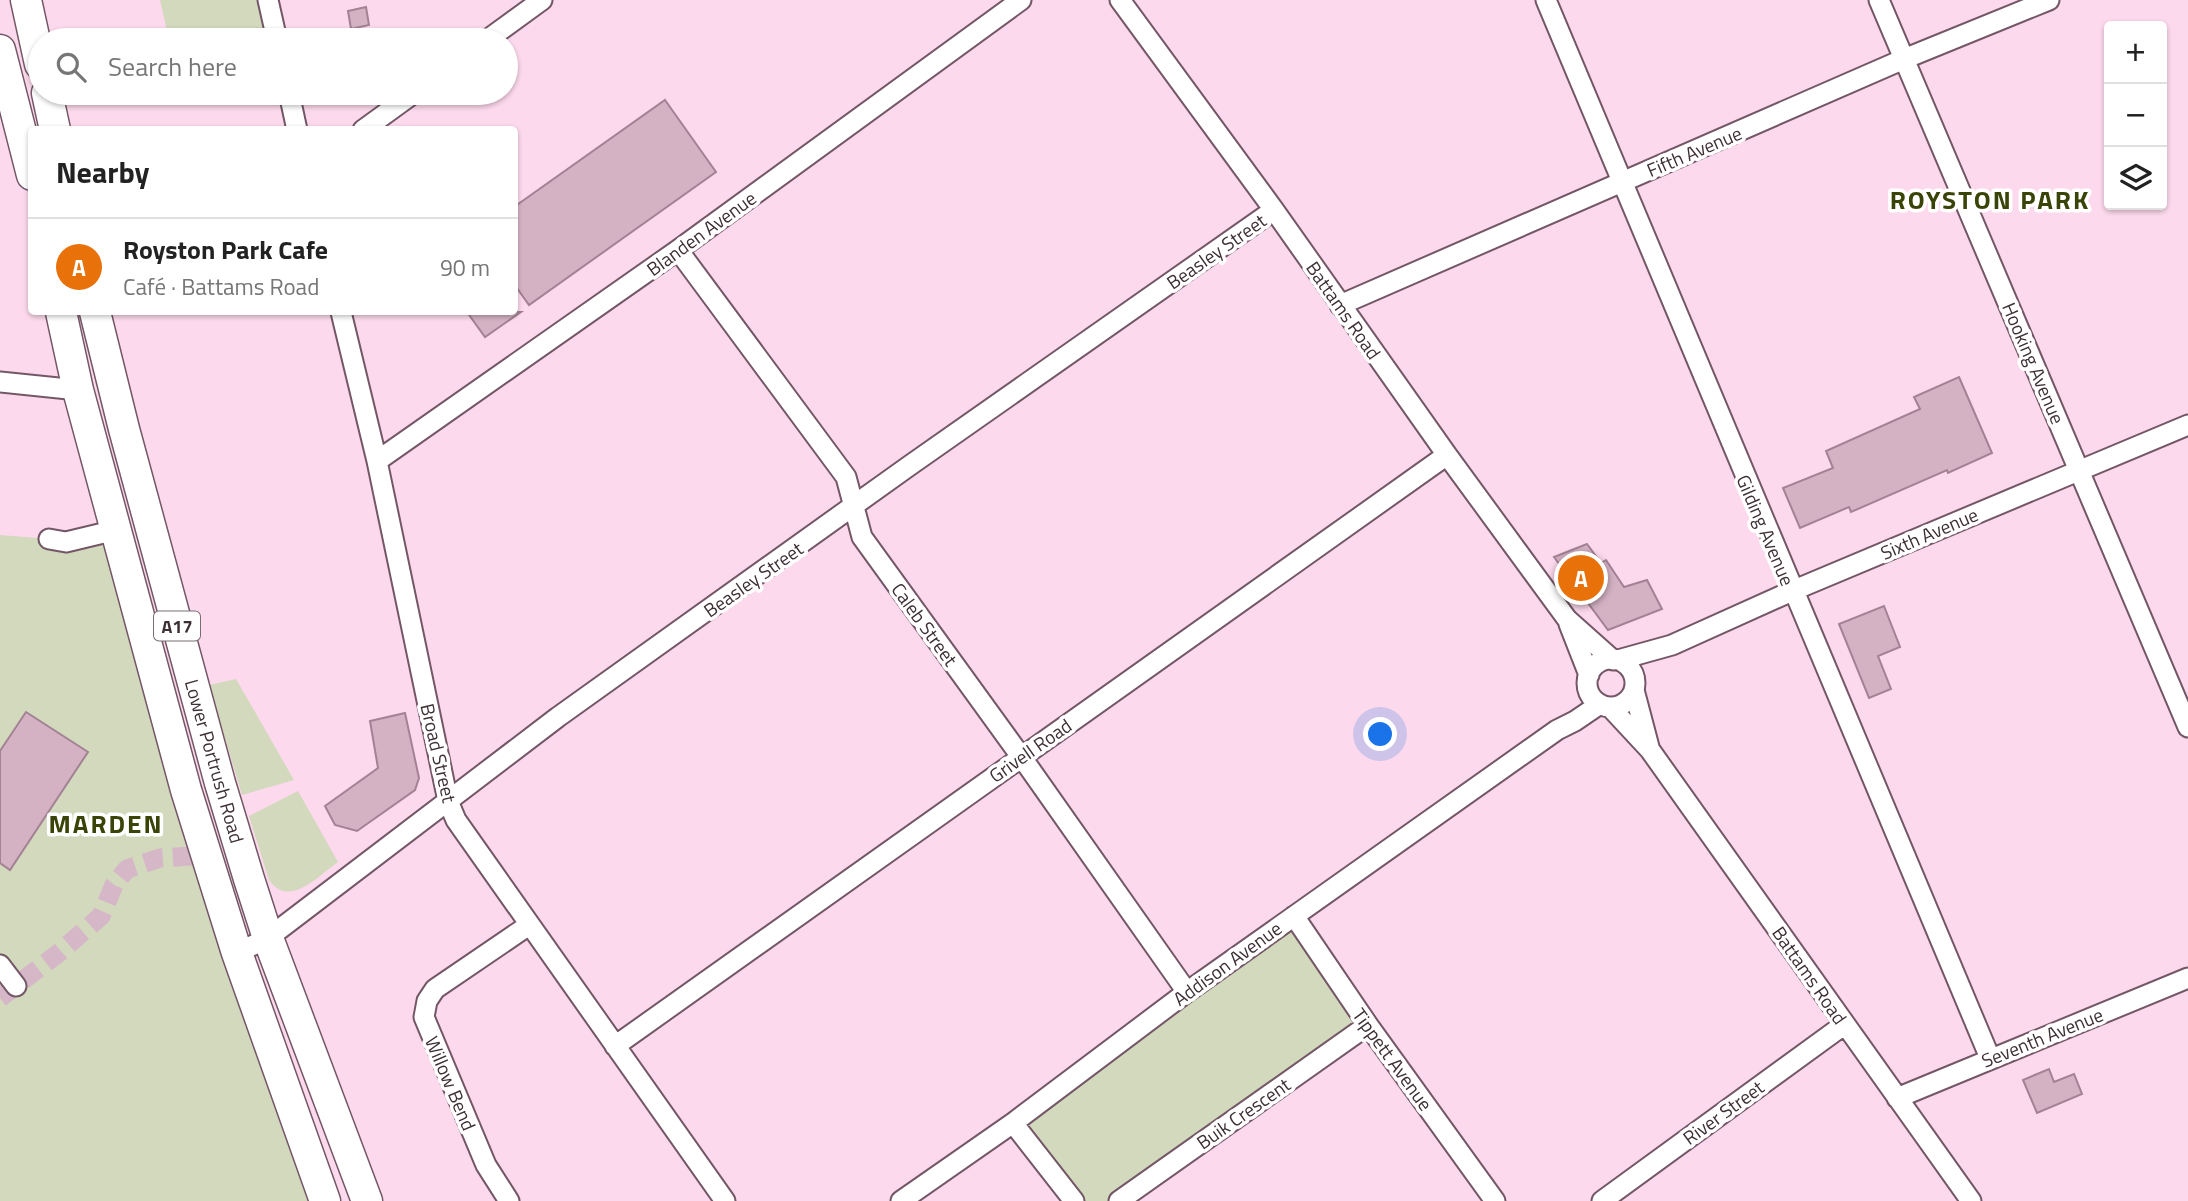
<!DOCTYPE html>
<html lang="en">
<head>
<meta charset="utf-8">
<style>
	body { margin:0; font-family:"Titillium Web",sans-serif; background:#f2f2f2; color:#222 }
	.controls { position:absolute; right:21px; top:21px; display:grid; overflow:hidden; border-radius:7px; box-shadow:0 2px 5px #0004 }
	.controls button { width:63px; height:63px; display:grid; place-items:center; padding:0; border:0; border-bottom:2px solid #e0e0e0; background:#fff; color:#222; font:35px sans-serif }
	.you { position:absolute; left:1381px; top:735px; width:24px; height:24px; margin:-18px; border:5px solid #fff; border-radius:50%; background:#1a73e8; box-shadow:0 0 0 10px #1a73e833 }
	.badge { display:grid; place-items:center; width:46px; height:46px; border-radius:50%; background:#111827; color:#fff; font-size:23px; font-weight:700 }
	.pin { position:absolute; translate:-50% -50%; border:4px solid #fff; box-shadow:0 2px 7px #0006 }
	.list { margin:0; padding:0; list-style:none }
	h2 { display:flex; justify-content:space-between; align-items:center; height:91px; margin:0; padding:0 28px; font-size:30px }
	h2 small { font-size:23px; font-weight:400; color:#767676 }
	.list li { display:grid; grid-template-columns:46px 1fr auto; gap:21px; align-items:center; box-sizing:border-box; height:98px; padding:0 28px; border-top:2px solid #e0e0e0 }
	.list b { display:block; font-size:26px; white-space:nowrap }
	.list p { margin:0; font-size:23px; white-space:nowrap; color:#767676 }
	.list em { font-size:23px; font-style:normal; color:#767676 }
	.icon { flex:none; width:38px; height:38px; fill:none; stroke:currentColor; stroke-width:2; stroke-linecap:round; stroke-linejoin:round }
	.map { position:relative; flex:none; width:2188px; height:1201px; overflow:hidden }
	.search { position:absolute; background:#fff; box-shadow:0 2px 5px #0004; left:28px; top:28px; width:490px; height:77px; display:flex; align-items:center; gap:18px; box-sizing:border-box; padding:0 24px; border-radius:38px; color:#767676; font-size:26px }
	.panel { position:absolute; background:#fff; box-shadow:0 2px 5px #0004; left:28px; top:126px; width:490px; height:189px; border-radius:7px }
	.map>svg:first-child { display:block }
</style>
</head>
<body>
<div class="map">
<svg width="2188" height="1201" viewBox="0 0 2188 1201">
	<rect width="100%" height="100%" fill="#fcd9ec"/>
	<path fill="#d2d9bd" d="M160,0H257L266,36L248,40H169Z
		M116,530L325,1201H0V535L49,539Z
		M236,679L294,780L242,795L209,685Z
		M298,791L338,862C318,876 289,909 269,880L249,816Z
		M1294,916L1368,1025L1119,1201H1074L1013,1123Z"/>
	<path fill="#d4b2c4" stroke="#a28293" stroke-width="2" d="M366,7L369,25L351,29L348,11Z
		M665,100L716,172L529,305L514,284V207Z
		M467,312H521L485,337Z
		M1959,377L1992,453L1948,473L1947,470L1851,512L1849,507L1800,528L1783,488L1833,468L1826,451L1920,409L1914,397Z
		M1587,544L1601,563L1606,560L1624,587L1647,580L1662,609L1608,630L1554,557Z
		M1884,606L1900,647L1878,656L1891,689L1869,698L1839,624Z
		M26,712L88,752L10,870L0,863V751Z
		M405,713L419,778L415,790L357,831L335,825L325,806L378,768L370,721Z
		M2049,1069L2054,1082L2074,1074L2082,1094L2037,1113L2023,1080Z"/>
	<g fill="none" stroke-linecap="round" stroke-linejoin="round">
		<path stroke="#d6b7c8" stroke-width="19" stroke-dasharray="19 10" stroke-linecap="butt" d="M0,998L60,952L101,916L114,885L127,869L160,858L206,855"/>
		<defs>
			<path id="minor" d="M268,0L277,40
				M1120,0L1274,210L1447,455L1567,619L1613,660
				M1546,0L1990,1058
				M1879,0L2188,727
				M487,40L542,0
				M289,93L297,130
				M363,130L414,93
				M678,250L846,477L862,537L1030,769L1187,992
				M1340,305L1904,59L2049,0
				M341,312L377,461L448,801L456,820L725,1201
				M0,382L78,390
				M377,461L678,250L1021,0
				M49,539L66,542L116,530
				M1569,624L1589,675
				M1587 683a24 24 0 1 1 48 0a24 24 0 1 1-48 0Z
				M1618,660L1672,645L1792,591L2188,425
				M1634,690L1649,747
				M1610,707L1650,750L1971,1201
				M1294,916L1368,1025L1495,1201
				M237,953L268,938L558,717L909,466L1274,210
				M0,965L16,986
				M615,1046L1447,455
				M1897,1098L2188,978
				M1013,1123L1074,1201
				M509,1201L486,1165L424,1017L427,1001L435,989L529,925
				M901,1201L1013,1123L1187,992L1557,730L1575,721L1600,704
				M1119,1201L1368,1025
				M1602,1201L1845,1024"/>
			<path id="highway" d="M26,0L40,64
				M0,50L32,175
				M47,93L55,130
				M61,312L78,390L186,790L237,953L325,1201
				M95,312L124,429L220,783L249,879L268,938L367,1201"/>
		</defs>
		<use href="#minor" stroke="#745767" stroke-width="23"/>
		<use href="#highway" stroke="#745767" stroke-width="33"/>
		<use href="#minor" stroke="#fff" stroke-width="19"/>
		<use href="#highway" stroke="#fff" stroke-width="30"/>
	</g>
	<g text-anchor="middle" dominant-baseline="central" stroke-width="7" stroke-linejoin="round" paint-order="stroke">
		<rect fill="#fff" stroke="#776d72" stroke-width="2" x="154" y="611.5" width="46" height="29" rx="5"/>
		<g font-size="18" font-weight="bold" fill="#3d2f36">
			<text x="177" y="626">A17</text>
		</g>
		<g font-size="19" fill="#3d2f36" stroke="#fff">
			<text transform="translate(1694 151) rotate(-23)">Fifth Avenue</text>
			<text transform="translate(701 233) rotate(-36)">Blanden Avenue</text>
			<text transform="translate(1216 251) rotate(-35)">Beasley Street</text>
			<text transform="translate(1344 310) rotate(55)">Battams Road</text>
			<text transform="translate(2034 363) rotate(67)">Hooking Avenue</text>
			<text transform="translate(1766 530) rotate(67)">Gilding Avenue</text>
			<text transform="translate(1929 533) rotate(-23)">Sixth Avenue</text>
			<text transform="translate(753 579) rotate(-35)">Beasley Street</text>
			<text transform="translate(925 624) rotate(54)">Caleb Street</text>
			<text transform="translate(1030 750) rotate(-35)">Grivell Road</text>
			<text transform="translate(439 753) rotate(77)">Broad Street</text>
			<text transform="translate(215 761) rotate(74)">Lower Portrush Road</text>
			<text transform="translate(1227 963) rotate(-36)">Addison Avenue</text>
			<text transform="translate(1810 975) rotate(55)">Battams Road</text>
			<text transform="translate(2042 1037) rotate(-22)">Seventh Avenue</text>
			<text transform="translate(1393 1059) rotate(54)">Tippett Avenue</text>
			<text transform="translate(451 1083) rotate(67)">Willow Bend</text>
			<text transform="translate(1723 1112) rotate(-36)">River Street</text>
			<text transform="translate(1243 1113) rotate(-35)">Buik Crescent</text>
		</g>
		<g font-size="26" font-weight="bold" letter-spacing="2" fill="#3a4408" stroke="#fff">
			<text x="1990" y="199">ROYSTON PARK</text>
			<text x="106" y="823">MARDEN</text>
		</g>
	</g>
</svg>
<div class="controls">
<button>+</button>
<button>−</button>
<button><svg class="icon" aria-label="layers" viewBox="0 0 24 24"><path d="M12 4l9 5-9 5-9-5zM3 14l9 5 9-5"/></svg></button>
</div>
<div class="you"></div>
<div class="pin badge" style="left:1581px;top:578px;background:#e8710a">A</div>
<div class="search"><svg class="icon" aria-label="search" viewBox="0 0 24 24"><circle cx="10" cy="10" r="6"/><path d="M15 15l6 6"/></svg>Search here</div>
<section class="panel">
<h2>Nearby<small></small></h2>
<ul class="list">
<li><span class="badge" style="background:#e8710a">A</span><div><b>Royston Park Cafe</b><p>Café · Battams Road</p></div><em>90 m</em></li>
</ul>
</section>
</div>
</body>
</html>
